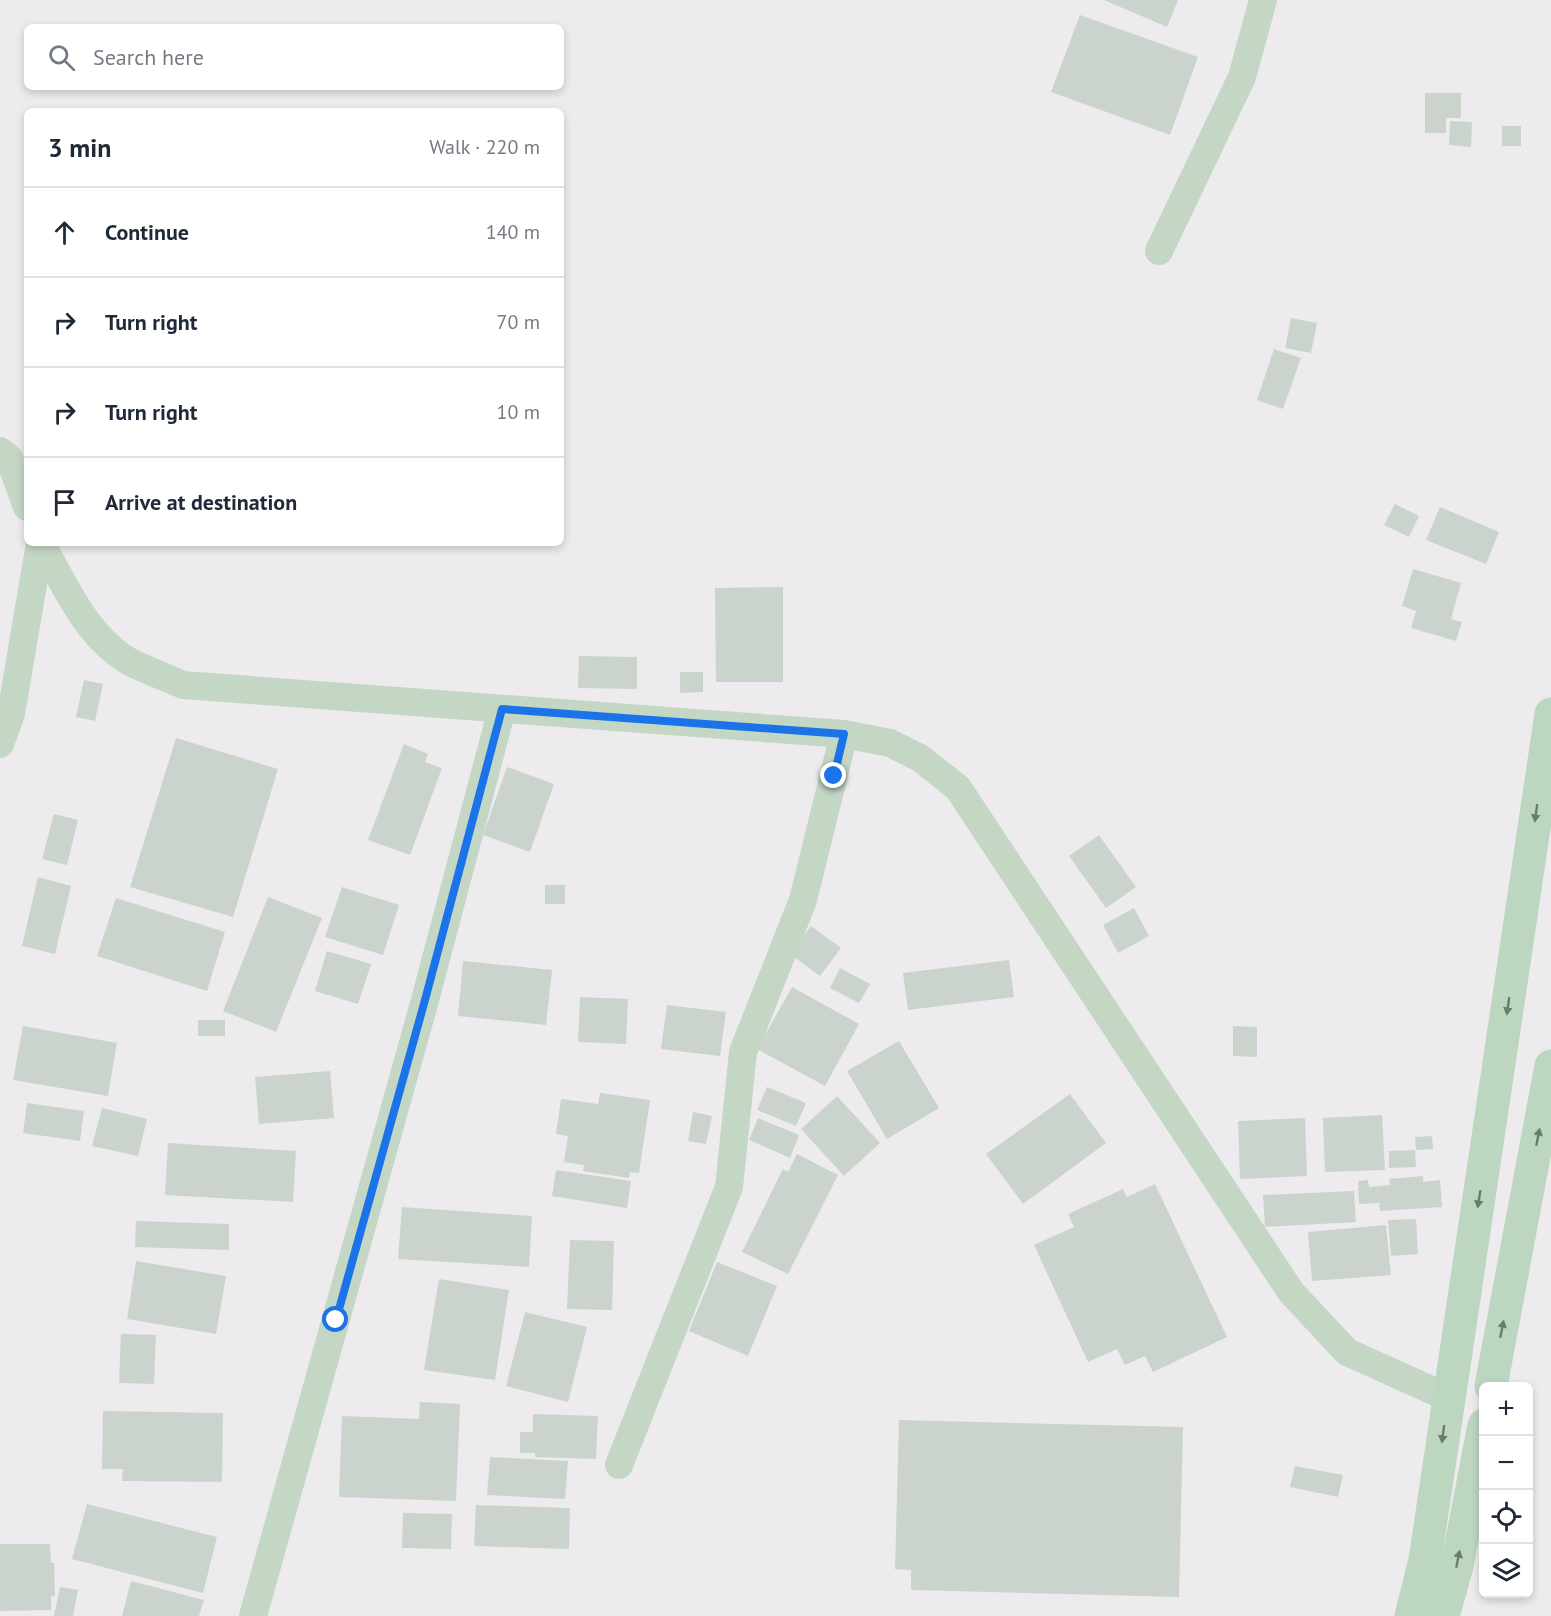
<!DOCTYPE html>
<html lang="en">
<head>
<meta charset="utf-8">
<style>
	body { margin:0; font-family:"PT Sans",sans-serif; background:#f2f2f3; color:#1f2937 }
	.controls { position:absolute; right:18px; bottom:18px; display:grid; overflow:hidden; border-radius:9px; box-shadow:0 3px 9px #0003 }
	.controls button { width:54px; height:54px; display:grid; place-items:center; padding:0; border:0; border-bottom:2px solid #e0e1e3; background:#fff; color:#1f2937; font:30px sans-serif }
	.stop { position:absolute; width:18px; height:18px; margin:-14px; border:4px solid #1a73e8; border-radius:50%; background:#fff }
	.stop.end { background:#1a73e8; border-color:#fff; box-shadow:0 2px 6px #0008 }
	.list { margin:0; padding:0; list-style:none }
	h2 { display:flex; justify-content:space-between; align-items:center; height:78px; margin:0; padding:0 24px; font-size:26px }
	h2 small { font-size:20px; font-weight:400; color:#747a83 }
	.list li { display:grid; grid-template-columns:39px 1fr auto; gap:18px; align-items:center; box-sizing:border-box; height:90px; padding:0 24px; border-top:2px solid #e0e1e3 }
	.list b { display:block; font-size:22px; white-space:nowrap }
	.list em { font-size:20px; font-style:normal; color:#747a83 }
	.icon { flex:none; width:33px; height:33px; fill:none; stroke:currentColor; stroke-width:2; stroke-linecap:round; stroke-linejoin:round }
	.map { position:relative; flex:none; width:1551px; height:1616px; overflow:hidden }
	.search { position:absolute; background:#fff; box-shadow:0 3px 9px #0003; left:24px; top:24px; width:540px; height:66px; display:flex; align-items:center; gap:15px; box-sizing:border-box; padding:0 21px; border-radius:9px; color:#747a83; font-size:22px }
	.panel { position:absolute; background:#fff; box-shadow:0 3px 9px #0003; left:24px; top:108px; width:540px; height:438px; border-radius:9px }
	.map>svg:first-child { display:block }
</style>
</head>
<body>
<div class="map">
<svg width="1551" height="1616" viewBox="0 0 1551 1616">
	<rect width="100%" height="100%" fill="#edebee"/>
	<path fill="#cad4cd" d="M1104,0H1178L1167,27Z
		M1080,15L1198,57L1170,135L1051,92Z
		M1425,93H1461V118H1446V133H1425Z
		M1450,121L1472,122L1471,147L1449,145Z
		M1502,126H1521V146H1502Z
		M1291,318L1317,323L1311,353L1285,348Z
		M1274,349L1301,358L1283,409L1257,400Z
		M1395,504L1419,516L1409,537L1384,525Z
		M1440,507L1499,532L1486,564L1426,540Z
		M1413,569L1461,583L1451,619L1462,622L1456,641L1411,628L1416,611L1402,606Z
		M783,587V682H716L715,588Z
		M579,656L637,657V689L578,688Z
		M680,672H703V692L680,693Z
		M84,680L103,684L95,721L76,717Z
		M176,738L278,769L233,917L130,887Z
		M404,744L428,754L425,762L442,768L410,855L368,840Z
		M507,767L554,784L530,852L483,835Z
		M54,814L78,820L67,865L42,859Z
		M1099,835L1136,887L1106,908L1069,856Z
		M38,877L71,886L55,954L22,946Z
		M545,885H565V904H545Z
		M342,887L399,905L383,955L325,937Z
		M268,897L322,918L276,1032L223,1011Z
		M116,898L225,932L207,991L97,956Z
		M1134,908L1149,936L1118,953L1103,925Z
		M811,926L841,948L820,976L790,954Z
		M327,951L371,964L358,1004L315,991Z
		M1009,960L1014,997L908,1010L903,973Z
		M463,961L552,970L546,1025L458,1016Z
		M840,968L870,984L859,1003L830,988Z
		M792,987L859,1024L825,1086L757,1049Z
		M580,997L628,999L626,1044L578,1042Z
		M667,1005L726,1012L720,1056L661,1049Z
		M198,1020H225V1036H198Z
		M23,1026L117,1043L108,1096L13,1080Z
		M1233,1026L1257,1027V1057L1233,1056Z
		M899,1041L939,1108L887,1139L847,1071Z
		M330,1071L334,1118L259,1124L255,1077Z
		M767,1087L806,1103L796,1126L757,1110Z
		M600,1093L650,1100L639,1173L630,1172L629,1178L583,1171L584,1165L564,1162L568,1136L556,1134L561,1099L598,1104Z
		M1070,1094L1106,1143L1023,1204L986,1154Z
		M837,1096L880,1143L844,1176L801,1129Z
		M27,1103L84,1111L80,1141L23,1133Z
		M102,1108L147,1119L138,1156L92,1146Z
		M693,1112L712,1116L706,1144L688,1141Z
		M1382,1115L1385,1170L1325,1172L1323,1118Z
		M758,1118L799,1135L790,1158L749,1140Z
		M1305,1118L1307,1176L1240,1179L1238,1121Z
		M1432,1136L1433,1149L1416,1150L1415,1137Z
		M168,1143L296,1151L293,1202L165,1195Z
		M1415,1150L1416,1167L1389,1168V1151Z
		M797,1154L838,1175L788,1274L742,1252L783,1169L788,1172Z
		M556,1170L631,1181L627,1208L552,1196Z
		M1423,1176V1182L1440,1180L1442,1207L1380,1211L1379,1203L1359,1204L1358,1181L1368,1180L1369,1187L1390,1185L1389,1179Z
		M1155,1184L1227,1337L1153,1372L1145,1356L1125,1365L1117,1349L1088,1362L1034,1245L1074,1227L1068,1214L1123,1189L1127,1197Z
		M1354,1191L1356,1222L1265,1227L1263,1195Z
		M402,1207L532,1216L529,1267L398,1259Z
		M1416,1219L1418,1254L1391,1256L1388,1220Z
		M136,1221L229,1224V1250L135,1247Z
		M1386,1225L1391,1275L1312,1281L1308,1232Z
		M570,1240L614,1241L612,1310L567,1309Z
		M136,1261L226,1276L216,1334L127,1319Z
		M717,1262L777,1286L748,1356L689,1331Z
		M439,1279L509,1290L495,1380L424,1370Z
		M525,1312L587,1327L568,1402L506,1386Z
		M121,1334L156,1335L154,1384L119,1383Z
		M420,1402L460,1404L456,1501L339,1497L342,1416L419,1419Z
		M103,1411L223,1413L222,1482L122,1481L123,1469H102Z
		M533,1414L598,1416L596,1459L535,1457V1453H520V1432H533Z
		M899,1420L1183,1427L1179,1597L911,1590V1570L895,1569Z
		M490,1457L568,1461L565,1499L487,1495Z
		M1295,1466L1343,1475L1338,1497L1290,1487Z
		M87,1504L217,1537L203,1593L72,1559Z
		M476,1505L570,1508L569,1549L474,1546Z
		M403,1513L452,1514L451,1549L402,1548Z
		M0,1544H50L51,1563H54L55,1596H51V1610L0,1611Z
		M131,1581L204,1600L199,1616H122Z
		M60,1587L78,1590L73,1616H54Z"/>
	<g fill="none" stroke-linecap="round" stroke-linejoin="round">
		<path stroke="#c4d7c5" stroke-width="28" d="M1159,251L1242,77L1263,0
			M0,451L9,458L27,507
			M41,543C65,585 87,639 132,663C149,671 167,678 183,685L844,734L890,743L920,758L958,788L1291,1292L1347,1352L1449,1398
			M0,744L11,714L40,543
			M619,1465L729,1187L743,1052L803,900L844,734
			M253,1616L425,1000L502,709"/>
		<path stroke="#bdd6c0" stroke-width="33" d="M1491,1386L1551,1066
			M1411,1616L1425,1560L1551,714
			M1443,1616L1457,1566L1484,1425"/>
	</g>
	<defs><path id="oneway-solid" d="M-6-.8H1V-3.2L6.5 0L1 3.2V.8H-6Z" transform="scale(1.5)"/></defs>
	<g fill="#687e6a">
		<use href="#oneway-solid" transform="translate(1536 813) rotate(98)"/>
		<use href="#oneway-solid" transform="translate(1508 1006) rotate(98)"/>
		<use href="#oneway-solid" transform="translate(1538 1137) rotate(-79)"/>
		<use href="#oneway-solid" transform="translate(1479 1199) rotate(99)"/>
		<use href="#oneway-solid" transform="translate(1502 1329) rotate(-79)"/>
		<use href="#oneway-solid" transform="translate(1443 1434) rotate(98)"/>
		<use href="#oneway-solid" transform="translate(1458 1559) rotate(-79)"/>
	</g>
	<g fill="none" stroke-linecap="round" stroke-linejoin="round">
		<path stroke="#1a73e8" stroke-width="8" d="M336,1320L425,1000L502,709L844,734L834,776"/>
	</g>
</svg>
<div class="controls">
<button>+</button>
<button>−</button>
<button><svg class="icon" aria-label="locate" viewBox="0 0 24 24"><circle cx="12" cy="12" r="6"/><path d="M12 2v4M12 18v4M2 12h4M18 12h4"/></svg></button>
<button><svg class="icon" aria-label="layers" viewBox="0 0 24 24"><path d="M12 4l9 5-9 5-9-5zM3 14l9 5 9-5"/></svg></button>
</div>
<div class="stop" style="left:336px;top:1320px"></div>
<div class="stop end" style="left:834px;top:776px"></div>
<div class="search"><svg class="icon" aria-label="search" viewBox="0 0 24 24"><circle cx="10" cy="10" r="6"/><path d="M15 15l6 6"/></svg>Search here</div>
<section class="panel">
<h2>3 min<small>Walk · 220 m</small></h2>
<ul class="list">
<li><svg class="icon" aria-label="ahead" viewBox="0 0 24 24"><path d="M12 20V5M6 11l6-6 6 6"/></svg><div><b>Continue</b></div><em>140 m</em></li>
<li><svg class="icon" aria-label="right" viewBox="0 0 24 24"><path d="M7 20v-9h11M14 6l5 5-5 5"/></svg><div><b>Turn right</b></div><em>70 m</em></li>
<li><svg class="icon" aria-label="right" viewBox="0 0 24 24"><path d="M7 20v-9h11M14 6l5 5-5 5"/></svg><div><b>Turn right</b></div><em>10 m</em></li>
<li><svg class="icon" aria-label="arrive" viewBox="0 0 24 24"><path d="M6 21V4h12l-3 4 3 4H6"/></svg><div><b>Arrive at destination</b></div></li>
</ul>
</section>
</div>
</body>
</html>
